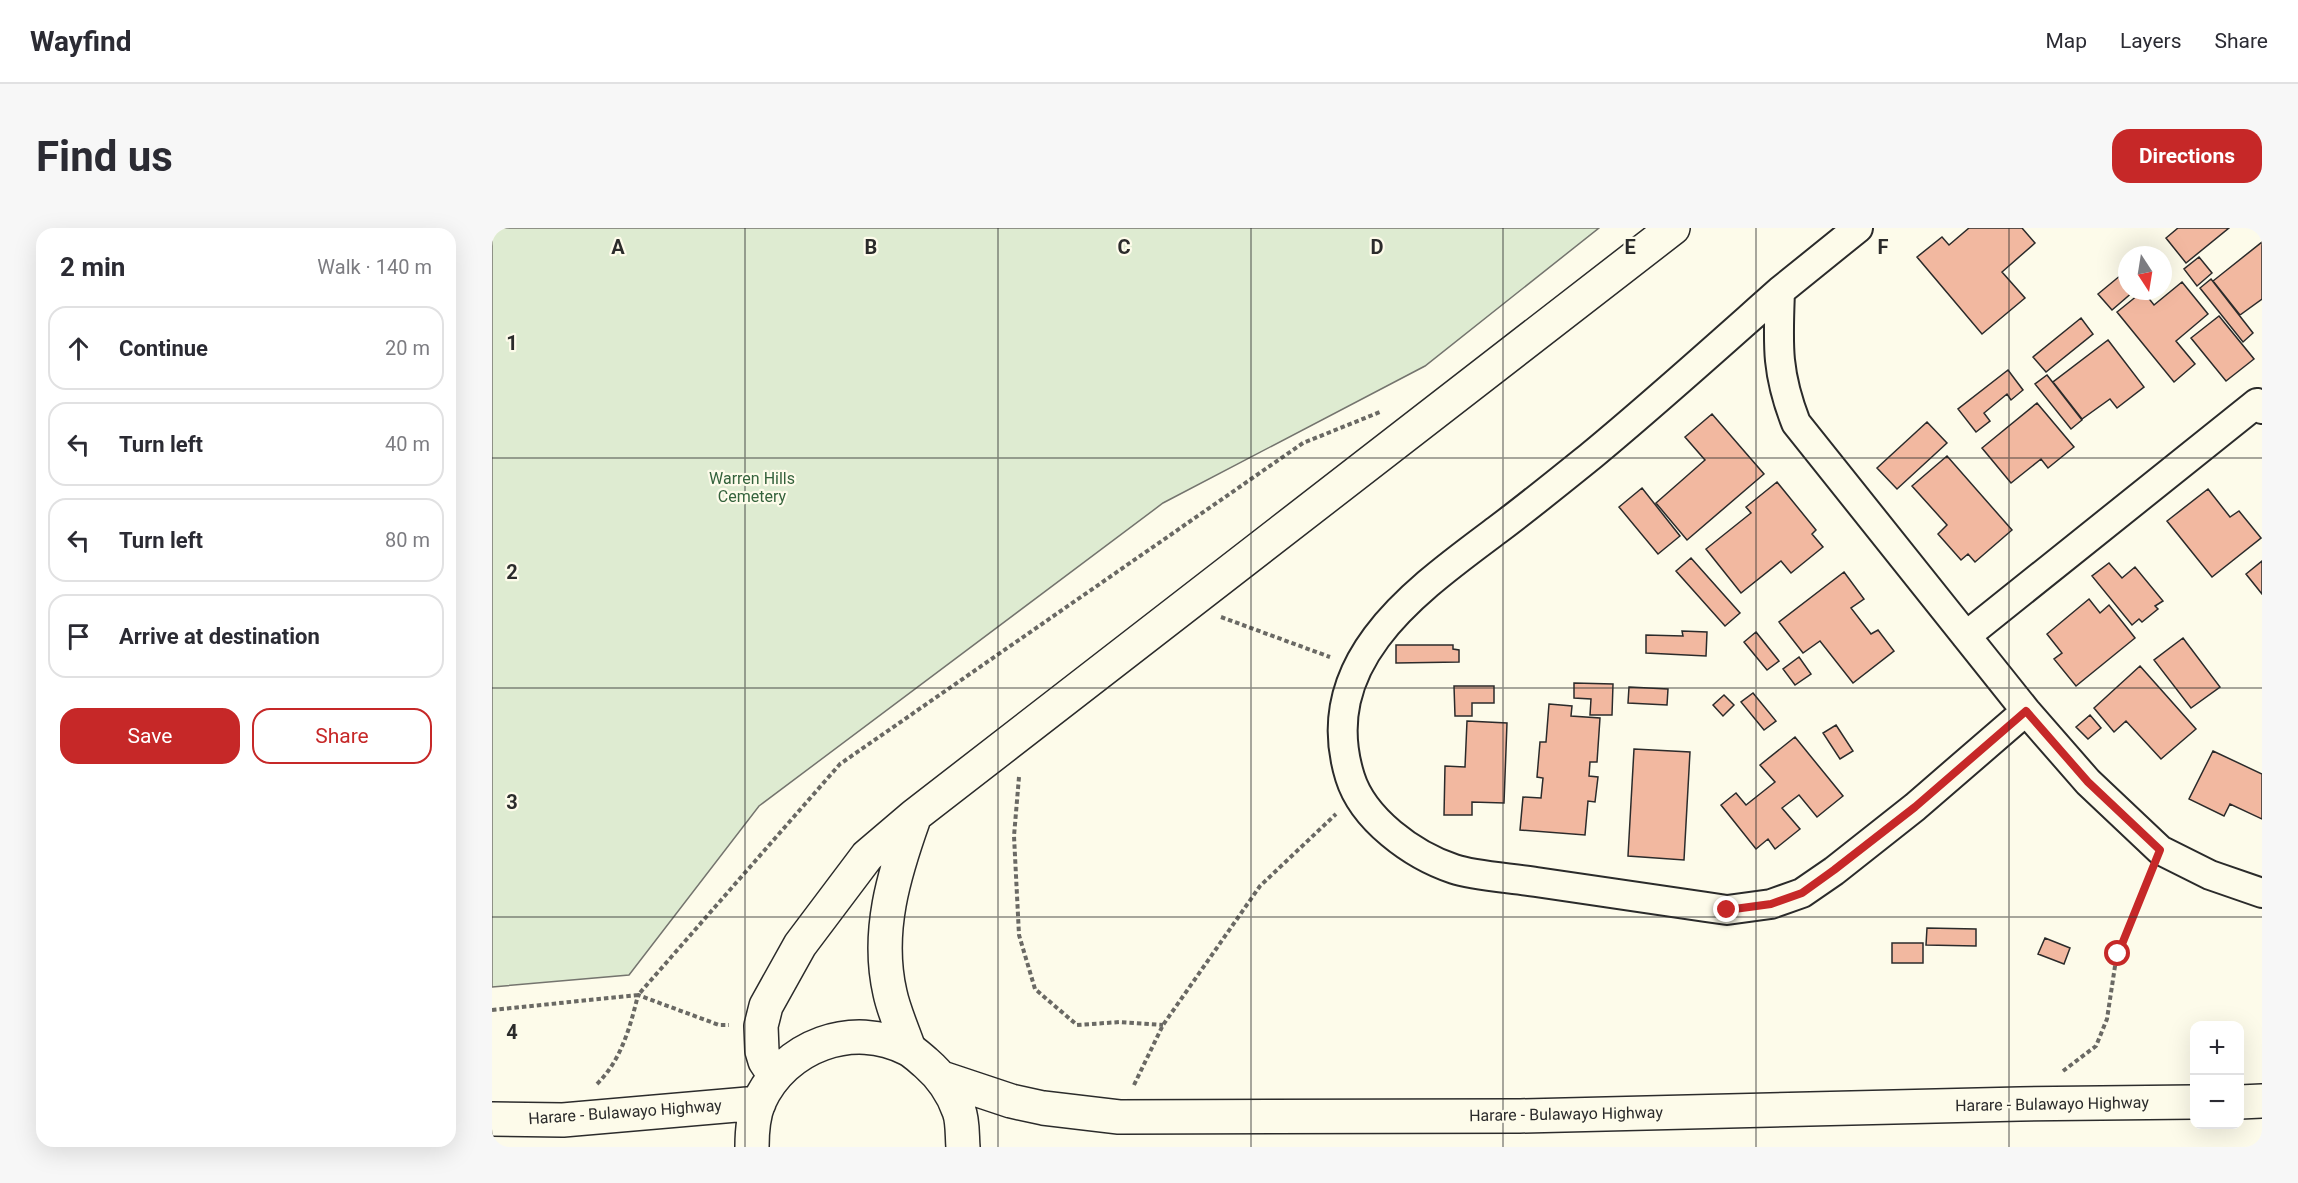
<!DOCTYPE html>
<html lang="en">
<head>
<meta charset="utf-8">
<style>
	body { margin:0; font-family:Roboto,sans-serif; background:#f7f7f7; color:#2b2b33 }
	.controls { position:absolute; right:18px; bottom:18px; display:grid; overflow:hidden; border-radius:12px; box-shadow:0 6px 24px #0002 }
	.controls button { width:54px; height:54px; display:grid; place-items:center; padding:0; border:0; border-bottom:2px solid #e1e1e2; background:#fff; color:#2b2b33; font:30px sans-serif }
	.compass { position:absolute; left:1626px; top:18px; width:54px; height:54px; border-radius:50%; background:#fff; box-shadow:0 6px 24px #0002; rotate:168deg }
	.stop { position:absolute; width:18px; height:18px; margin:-14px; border:4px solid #c62828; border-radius:50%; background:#fff }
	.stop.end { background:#c62828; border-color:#fff; box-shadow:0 2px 6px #0008 }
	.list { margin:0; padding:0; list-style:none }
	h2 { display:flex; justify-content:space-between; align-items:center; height:78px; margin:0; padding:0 24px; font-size:26px }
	h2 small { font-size:20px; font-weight:400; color:#7c7c81 }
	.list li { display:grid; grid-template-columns:39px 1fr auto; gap:18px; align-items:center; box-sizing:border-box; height:84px; margin:0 12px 12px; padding:0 12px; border:2px solid #e1e1e2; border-radius:18px }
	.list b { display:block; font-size:22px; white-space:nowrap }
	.list em { font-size:20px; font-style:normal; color:#7c7c81 }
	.actions { display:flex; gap:12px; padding:18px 24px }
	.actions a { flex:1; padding:14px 0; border:2px solid #c62828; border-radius:18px; text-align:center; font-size:21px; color:#c62828 }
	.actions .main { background:#c62828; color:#fff }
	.icon { flex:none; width:33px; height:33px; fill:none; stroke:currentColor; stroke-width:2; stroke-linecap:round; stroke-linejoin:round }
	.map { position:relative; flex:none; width:1770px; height:919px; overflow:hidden; border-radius:18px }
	header { display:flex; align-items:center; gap:36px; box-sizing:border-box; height:84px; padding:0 30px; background:#fff; border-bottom:2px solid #e1e1e2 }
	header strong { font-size:28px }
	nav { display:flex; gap:33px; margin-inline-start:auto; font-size:21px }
	.intro { display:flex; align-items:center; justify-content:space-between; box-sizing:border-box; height:144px; padding:0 36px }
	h1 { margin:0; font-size:42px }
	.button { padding:15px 27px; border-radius:18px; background:#c62828; color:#fff; font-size:21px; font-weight:700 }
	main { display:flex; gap:36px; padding:0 36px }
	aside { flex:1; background:#fff; border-radius:18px; box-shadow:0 6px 24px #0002 }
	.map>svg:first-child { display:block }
</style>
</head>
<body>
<header>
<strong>Wayfind</strong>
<nav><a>Map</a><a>Layers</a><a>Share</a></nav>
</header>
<div class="intro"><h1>Find us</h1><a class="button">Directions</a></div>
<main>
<aside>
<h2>2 min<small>Walk · 140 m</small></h2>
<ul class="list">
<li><svg class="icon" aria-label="ahead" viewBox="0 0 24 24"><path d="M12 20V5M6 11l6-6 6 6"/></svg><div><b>Continue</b></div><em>20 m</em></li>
<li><svg class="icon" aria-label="left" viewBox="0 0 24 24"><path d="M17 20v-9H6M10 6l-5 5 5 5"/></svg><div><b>Turn left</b></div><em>40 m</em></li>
<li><svg class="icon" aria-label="left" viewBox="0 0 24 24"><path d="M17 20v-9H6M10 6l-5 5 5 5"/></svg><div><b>Turn left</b></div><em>80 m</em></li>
<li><svg class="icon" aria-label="arrive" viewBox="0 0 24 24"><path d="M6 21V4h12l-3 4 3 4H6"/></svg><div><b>Arrive at destination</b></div></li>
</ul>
<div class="actions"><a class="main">Save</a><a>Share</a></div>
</aside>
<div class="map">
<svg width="1770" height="919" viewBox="0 0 1770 919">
	<rect width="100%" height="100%" fill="#fdfbea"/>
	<path fill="#deebd1" stroke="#74746e" stroke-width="1.5" d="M0,0H1107L933,138L671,275L267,578L137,747L0,759Z"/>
	<path fill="#f2b8a0" stroke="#2b2b2b" stroke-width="1.5" d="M1477,0H1530L1543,15L1510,44L1533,70L1490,106L1425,29L1450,9L1457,17Z
		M1686,0H1737L1694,35L1674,10Z
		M1770,14V71L1748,87L1721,53Z
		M1707,29L1720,45L1705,58L1692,41Z
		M1635,42V63H1642L1620,82L1606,66Z
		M1719,51L1761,105L1751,114L1708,60Z
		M1690,54L1716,86L1684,113L1703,136L1682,154L1625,84L1651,63L1662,77Z
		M1727,88L1762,131L1734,153L1699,110Z
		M1589,90L1601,106L1554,144L1541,129Z
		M1616,112L1652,159L1625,180L1618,171L1590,191L1561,154Z
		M1516,142L1531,162L1519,172L1515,166L1492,185L1498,193L1484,204L1466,181Z
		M1555,147L1590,192L1579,201L1543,156Z
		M1545,175L1582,219L1556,240L1549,231L1519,255L1490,220Z
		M1220,186L1272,246L1195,312L1164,275L1213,232L1193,209Z
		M1435,194L1455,215L1405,261L1385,240Z
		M1455,228L1520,302L1483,334L1476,326L1469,332L1446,306L1455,297L1420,258Z
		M1285,254L1324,302L1320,306L1331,319L1299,345L1289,333L1249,365L1214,321L1259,285L1254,279Z
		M1150,260L1188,308L1166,326L1127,279Z
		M1716,261L1738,289L1747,283L1769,310L1720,349L1675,293Z
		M1199,330L1248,385L1233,398L1184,343Z
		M1770,333V366L1754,346Z
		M1617,335L1630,350L1643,339L1671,373L1663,378L1666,381L1650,394L1647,391L1640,397L1600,348Z
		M1352,344L1372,371L1359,380L1379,406L1386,402L1402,423L1361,455L1328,413L1311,425L1287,394Z
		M1597,371L1608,385L1617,377L1643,410L1584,458L1562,431L1570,425L1555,406Z
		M1190,403L1215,404L1214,428L1154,425V407L1191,408Z
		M1264,404L1287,433L1275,442L1252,414Z
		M1691,410L1728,459L1699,480L1662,432Z
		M904,417H961V421L967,422V434L904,435Z
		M1307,429L1319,446L1303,457L1291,441Z
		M1648,438L1704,501L1669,531L1634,493L1622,504L1602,480Z
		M1082,455L1121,456L1120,487H1098L1099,471L1082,470Z
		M962,458H1002V475H980V488H963Z
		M1137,459L1176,461L1175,477L1136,475Z
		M1261,465L1284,493L1272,502L1249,474Z
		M1232,467L1242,477L1231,488L1221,477Z
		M1057,476L1080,478L1079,488L1108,490L1105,534H1098L1097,548L1106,549L1103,574L1096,573L1093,607L1028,602L1031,569L1049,570L1051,550L1045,549L1048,514H1054Z
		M1598,487L1609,500L1596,511L1584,499Z
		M975,493L1015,495L1012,575L980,574V587H952L953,538L973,539Z
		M1344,497L1361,523L1348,531L1331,505Z
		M1303,509L1351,568L1325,589L1307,567L1290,580L1308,601L1283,621L1276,611L1264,621L1229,577L1244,565L1254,577L1283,554L1268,537Z
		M1142,521L1198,524L1192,632L1136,628Z
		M1721,523L1770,546V591L1738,576L1732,588L1697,571Z
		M1435,700L1484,701V718L1434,717Z
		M1553,710L1578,720L1572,736L1546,726Z
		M1400,715H1431V735H1400Z"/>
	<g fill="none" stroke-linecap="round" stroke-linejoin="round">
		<defs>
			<path id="minor" d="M1366,0L1288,63C1286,116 1284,144 1304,195L1534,483L1596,554L1668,622L1718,647L1770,665
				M1288,63C1226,118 1164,174 1100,227C1069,252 1037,278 1005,302C925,362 822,433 858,549C871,591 920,627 962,641C982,648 1020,650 1044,654C1107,663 1171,673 1235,682L1279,676L1310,665L1342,643L1423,579L1534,483
				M1474,408L1765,175L1770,181"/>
			<path id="tertiary" d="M417,821C411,803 402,784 398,765C384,704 402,646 422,590
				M283,848L273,833L270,823L269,798L274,778L308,717L375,628L422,588L1181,0"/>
			<path id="trunk" d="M450,850L519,873L551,880L627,889L1028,888L1528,876L1702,874
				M1748,874L1770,873
				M0,891L71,892L267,875
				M260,919C260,904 261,888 267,874C292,818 361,792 416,821C422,824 428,830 434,835C449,848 460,863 467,883C471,893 470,908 471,919"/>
		</defs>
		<use href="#minor" stroke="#2b2b2b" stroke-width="32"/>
		<use href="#tertiary" stroke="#2b2b2b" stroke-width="36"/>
		<use href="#trunk" stroke="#2b2b2b" stroke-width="36"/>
		<path stroke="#6a6964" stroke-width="4" stroke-dasharray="4.5 3" stroke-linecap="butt" d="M729,389L838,429
			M527,549L522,608L527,707L543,761L585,797L628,794L671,797
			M0,782L146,767L348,536L811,215L888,184
			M1571,843L1604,818L1615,791L1625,725L1658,648
			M105,856C129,832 138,800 146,767L227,797H237
			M642,857L671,797L768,658L844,586"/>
		<use href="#minor" stroke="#fdfbea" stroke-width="28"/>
		<use href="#tertiary" stroke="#fdfbea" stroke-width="33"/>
		<use href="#trunk" stroke="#fdfbea" stroke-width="33"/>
	</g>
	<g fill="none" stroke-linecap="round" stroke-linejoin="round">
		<path stroke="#c62828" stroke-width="8" d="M1235,682L1279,676L1310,665L1342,642L1423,579L1534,483L1596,554L1668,622L1626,726"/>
	</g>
	<path fill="none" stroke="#2b2b2b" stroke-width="1.5" stroke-opacity="0.55" d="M253,0V919M506,0V919M759,0V919M1011,0V919M1264,0V919M1517,0V919M0,230H1770M0,460H1770M0,689H1770"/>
	<g text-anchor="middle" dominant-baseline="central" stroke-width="4.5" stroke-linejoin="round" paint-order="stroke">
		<g font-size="16" fill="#34623c" stroke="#fdfbea">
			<text x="260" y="250">Warren Hills<tspan x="260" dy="18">Cemetery</tspan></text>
		</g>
		<g font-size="16" fill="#2b2b2b" stroke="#fdfbea">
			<text transform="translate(1560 876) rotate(-1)">Harare - Bulawayo Highway</text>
			<text transform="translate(133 884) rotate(-4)">Harare - Bulawayo Highway</text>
			<text transform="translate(1074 886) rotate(-1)">Harare - Bulawayo Highway</text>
		</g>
	</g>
	<g font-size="20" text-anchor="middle" font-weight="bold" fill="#2b2b2b" stroke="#fdfbea" stroke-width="4.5" stroke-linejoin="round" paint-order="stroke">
		<text x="126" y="26">A</text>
		<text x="379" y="26">B</text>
		<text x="632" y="26">C</text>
		<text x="885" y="26">D</text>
		<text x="1138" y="26">E</text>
		<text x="1391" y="26">F</text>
		<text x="20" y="122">1</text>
		<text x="20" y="351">2</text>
		<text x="20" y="581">3</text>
		<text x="20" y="811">4</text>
	</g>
</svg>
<div class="controls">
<button>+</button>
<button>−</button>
</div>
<svg class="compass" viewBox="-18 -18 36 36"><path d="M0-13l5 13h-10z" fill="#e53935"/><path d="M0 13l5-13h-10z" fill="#7c7c81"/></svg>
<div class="stop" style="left:1626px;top:726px"></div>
<div class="stop end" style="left:1235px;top:682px"></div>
</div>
</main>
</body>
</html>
